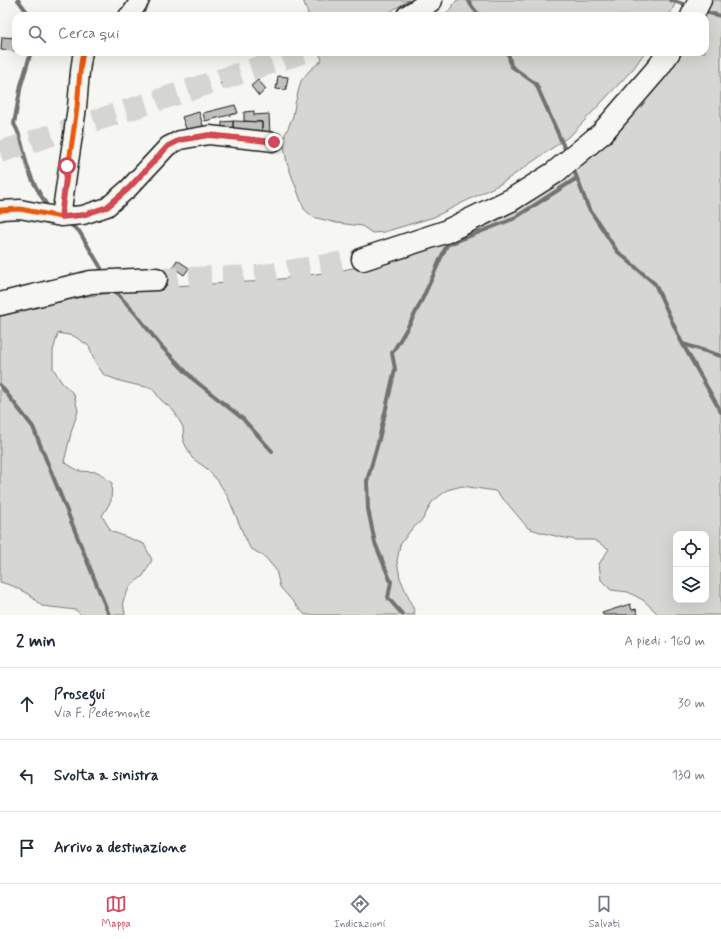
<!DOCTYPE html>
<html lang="it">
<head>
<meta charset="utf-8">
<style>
	body { margin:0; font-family:Mynerve,sans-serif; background:#f6f6f7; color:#1f2937 }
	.controls { position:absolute; right:12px; bottom:12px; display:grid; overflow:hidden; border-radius:8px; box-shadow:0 4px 16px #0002 }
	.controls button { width:36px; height:36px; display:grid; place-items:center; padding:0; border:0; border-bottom:1px solid #e0e1e3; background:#fff; color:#1f2937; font:20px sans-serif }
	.stop { position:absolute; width:12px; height:12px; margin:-9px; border:3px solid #d1495b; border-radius:50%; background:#fff }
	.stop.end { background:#d1495b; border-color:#fff; box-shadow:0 1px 4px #0008 }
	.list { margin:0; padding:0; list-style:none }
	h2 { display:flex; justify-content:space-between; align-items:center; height:52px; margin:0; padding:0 16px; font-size:17px }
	h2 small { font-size:13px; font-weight:400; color:#747a83 }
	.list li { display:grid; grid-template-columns:26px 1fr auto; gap:12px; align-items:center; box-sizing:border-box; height:72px; padding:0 16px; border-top:1px solid #e0e1e3 }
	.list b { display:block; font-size:15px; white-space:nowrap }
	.list p { margin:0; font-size:13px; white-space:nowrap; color:#747a83 }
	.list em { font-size:13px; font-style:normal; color:#747a83 }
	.icon { flex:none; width:22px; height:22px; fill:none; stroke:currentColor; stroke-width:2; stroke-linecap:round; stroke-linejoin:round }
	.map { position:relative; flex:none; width:721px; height:615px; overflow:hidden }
	.search { position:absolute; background:#fff; box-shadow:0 4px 16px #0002; left:12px; right:12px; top:12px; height:44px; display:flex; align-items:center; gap:10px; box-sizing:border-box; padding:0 14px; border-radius:12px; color:#747a83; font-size:15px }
	.sheet { height:268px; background:#fff }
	nav { display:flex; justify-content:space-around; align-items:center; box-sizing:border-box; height:56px; border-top:1px solid #e0e1e3; background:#fff; font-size:11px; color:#747a83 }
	nav a { display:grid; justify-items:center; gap:2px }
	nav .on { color:#d1495b }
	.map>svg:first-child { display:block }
</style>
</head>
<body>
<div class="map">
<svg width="721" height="615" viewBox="0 0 721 615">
	<rect width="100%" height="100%" fill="#f6f6f2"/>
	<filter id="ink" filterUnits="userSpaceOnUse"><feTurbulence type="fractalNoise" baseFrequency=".025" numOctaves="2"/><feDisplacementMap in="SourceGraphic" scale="8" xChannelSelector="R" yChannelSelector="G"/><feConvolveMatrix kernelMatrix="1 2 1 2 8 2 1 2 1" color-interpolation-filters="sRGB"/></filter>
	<g filter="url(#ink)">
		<path fill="#d6d6d2" stroke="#797977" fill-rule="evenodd" d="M303,0H409L388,13L380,16H309Z
			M457,0H677L669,16H445Z
			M712,0H721V615H658L655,611L643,600L628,592L611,590L601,580L599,564L609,549L594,540H576L560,537L543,533L528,528L507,503L495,491L462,486L447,490L432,502L423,519L410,531L400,545L397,561L400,578L414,610L415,615H305L280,587L276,570L265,557L250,548L243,533L228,497L218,481L206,468L192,458L184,442L183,427L174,411L161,400L152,388L136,385L120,381L104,375L95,362L89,346L74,336L58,333L53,351V368L62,383L74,394L78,411L72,429L64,462L79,471L98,472L112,483L111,501L102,516L111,531L144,544L152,560L143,576L130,586L123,601L125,615H81L76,610L42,606L28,594L13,586L0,582V314L75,298L153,287L267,281L343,270L399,258L459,238L516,211L566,177L604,144L644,102L680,52H705V16H703ZM676,534H706V600H676Z
			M319,52H645L633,69L571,135L502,183L434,217L384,232L372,233L362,226L337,223L313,217L304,209L287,163L283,140L293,116L295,104L301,81L309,71L322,60Z"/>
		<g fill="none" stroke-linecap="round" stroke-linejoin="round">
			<path stroke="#727271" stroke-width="4" d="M18,0L30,16
				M468,0L473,8L480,16
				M670,0L683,4
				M709,13L721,16
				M31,52L21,85L14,124C23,138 23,156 29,171C33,184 41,196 48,207L50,209
				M508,52L511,66L536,84L564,147
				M575,173L588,207L617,251L655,284L681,341L721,412
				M68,223L79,231L101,268
				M113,289L136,314L160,345L193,379L243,419L272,451
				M683,344L721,356
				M0,385L33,427L109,615
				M403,615L388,598L391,582L375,543L368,509L367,481L379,439L395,369L392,353C404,334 416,314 425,293C433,277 439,261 447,245L513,219L577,178"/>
		</g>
		<path fill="#c0c0bd" stroke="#1c1c1c" d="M2,37L16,38V51L1,50Z
			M233,72L237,76L224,88L220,83Z
			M278,76L288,77L286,90L276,89Z
			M258,80L266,89L259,96L251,86Z
			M235,105L238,113L205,121L203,113Z
			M254,111V115L269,114L270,136H262V122L244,121V112Z
			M199,112L204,129L188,134L182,117Z
			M233,121V132H222V122Z
			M233,121L262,122V136L234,137Z
			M177,260L189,268L184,275L173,267Z
			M630,604L632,610L636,609L638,615H603L602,613Z"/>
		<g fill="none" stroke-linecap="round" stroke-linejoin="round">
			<path stroke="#d5d5d2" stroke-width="22" stroke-dasharray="22 11" stroke-linecap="butt" d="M0,152L305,52
				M156,279L257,276L363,259"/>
			<defs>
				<path id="minor" d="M128,16L131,14L140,0
					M0,211L1,210L20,209L61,217L83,215L107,207L129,188L168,146L180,140L209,135L274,142
					M61,217C66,180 72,144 77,107C79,89 79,70 83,52"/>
				<path id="highway" d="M408,16L421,8L431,0
					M692,16L700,0
					M363,259L445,232L511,200L554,173L602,133L658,68L669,52
					M0,304L91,282L156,279"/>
			</defs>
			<use href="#minor" stroke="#1c1c1c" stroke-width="21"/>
			<use href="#highway" stroke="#1c1c1c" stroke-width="25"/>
			<use href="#minor" stroke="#f6f6f2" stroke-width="18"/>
			<use href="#highway" stroke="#f6f6f2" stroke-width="22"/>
			<defs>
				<path id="cycleway" d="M0,211L1,210L20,209L61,217L83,215L107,207L129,188L168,146L180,140L209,135L274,142
					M61,217C66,180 72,144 77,107C79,89 79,70 83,52"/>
			</defs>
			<use href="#cycleway" stroke="#f6f6f2" stroke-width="8"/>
			<use href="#cycleway" stroke="#e8590c" stroke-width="5"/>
		</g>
	</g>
	<g fill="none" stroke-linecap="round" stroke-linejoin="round" filter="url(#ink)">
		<path stroke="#d1495b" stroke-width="5" d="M67,166L61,217L83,215L107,207L129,188L168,146L180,140L209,135L274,142"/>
	</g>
</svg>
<div class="controls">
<button><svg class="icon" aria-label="locate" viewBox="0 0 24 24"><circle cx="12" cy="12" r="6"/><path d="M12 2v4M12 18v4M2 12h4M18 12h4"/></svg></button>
<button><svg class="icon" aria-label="layers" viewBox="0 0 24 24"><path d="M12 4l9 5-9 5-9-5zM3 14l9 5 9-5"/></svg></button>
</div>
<div class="stop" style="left:67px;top:166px"></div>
<div class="stop end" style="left:274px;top:142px"></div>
<div class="search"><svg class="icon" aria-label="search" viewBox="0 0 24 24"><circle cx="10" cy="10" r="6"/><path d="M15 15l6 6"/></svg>Cerca qui</div>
</div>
<section class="sheet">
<h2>2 min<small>A piedi · 160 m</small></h2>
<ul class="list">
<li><svg class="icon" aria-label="ahead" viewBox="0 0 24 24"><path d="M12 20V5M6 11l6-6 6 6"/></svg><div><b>Prosegui</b><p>Via F. Pedemonte</p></div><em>30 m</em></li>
<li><svg class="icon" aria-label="left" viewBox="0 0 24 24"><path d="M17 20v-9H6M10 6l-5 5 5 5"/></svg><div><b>Svolta a sinistra</b></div><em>130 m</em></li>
<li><svg class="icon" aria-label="arrive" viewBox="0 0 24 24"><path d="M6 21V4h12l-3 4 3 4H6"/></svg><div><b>Arrivo a destinazione</b></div></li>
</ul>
</section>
<nav>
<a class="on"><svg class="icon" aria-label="map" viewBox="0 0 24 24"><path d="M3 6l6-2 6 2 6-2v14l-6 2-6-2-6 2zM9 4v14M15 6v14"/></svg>Mappa</a>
<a><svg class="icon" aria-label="directions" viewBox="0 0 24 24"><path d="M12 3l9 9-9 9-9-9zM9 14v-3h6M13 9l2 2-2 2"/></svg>Indicazioni</a>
<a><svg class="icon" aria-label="saved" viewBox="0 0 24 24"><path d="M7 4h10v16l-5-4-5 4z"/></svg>Salvati</a>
</nav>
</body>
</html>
